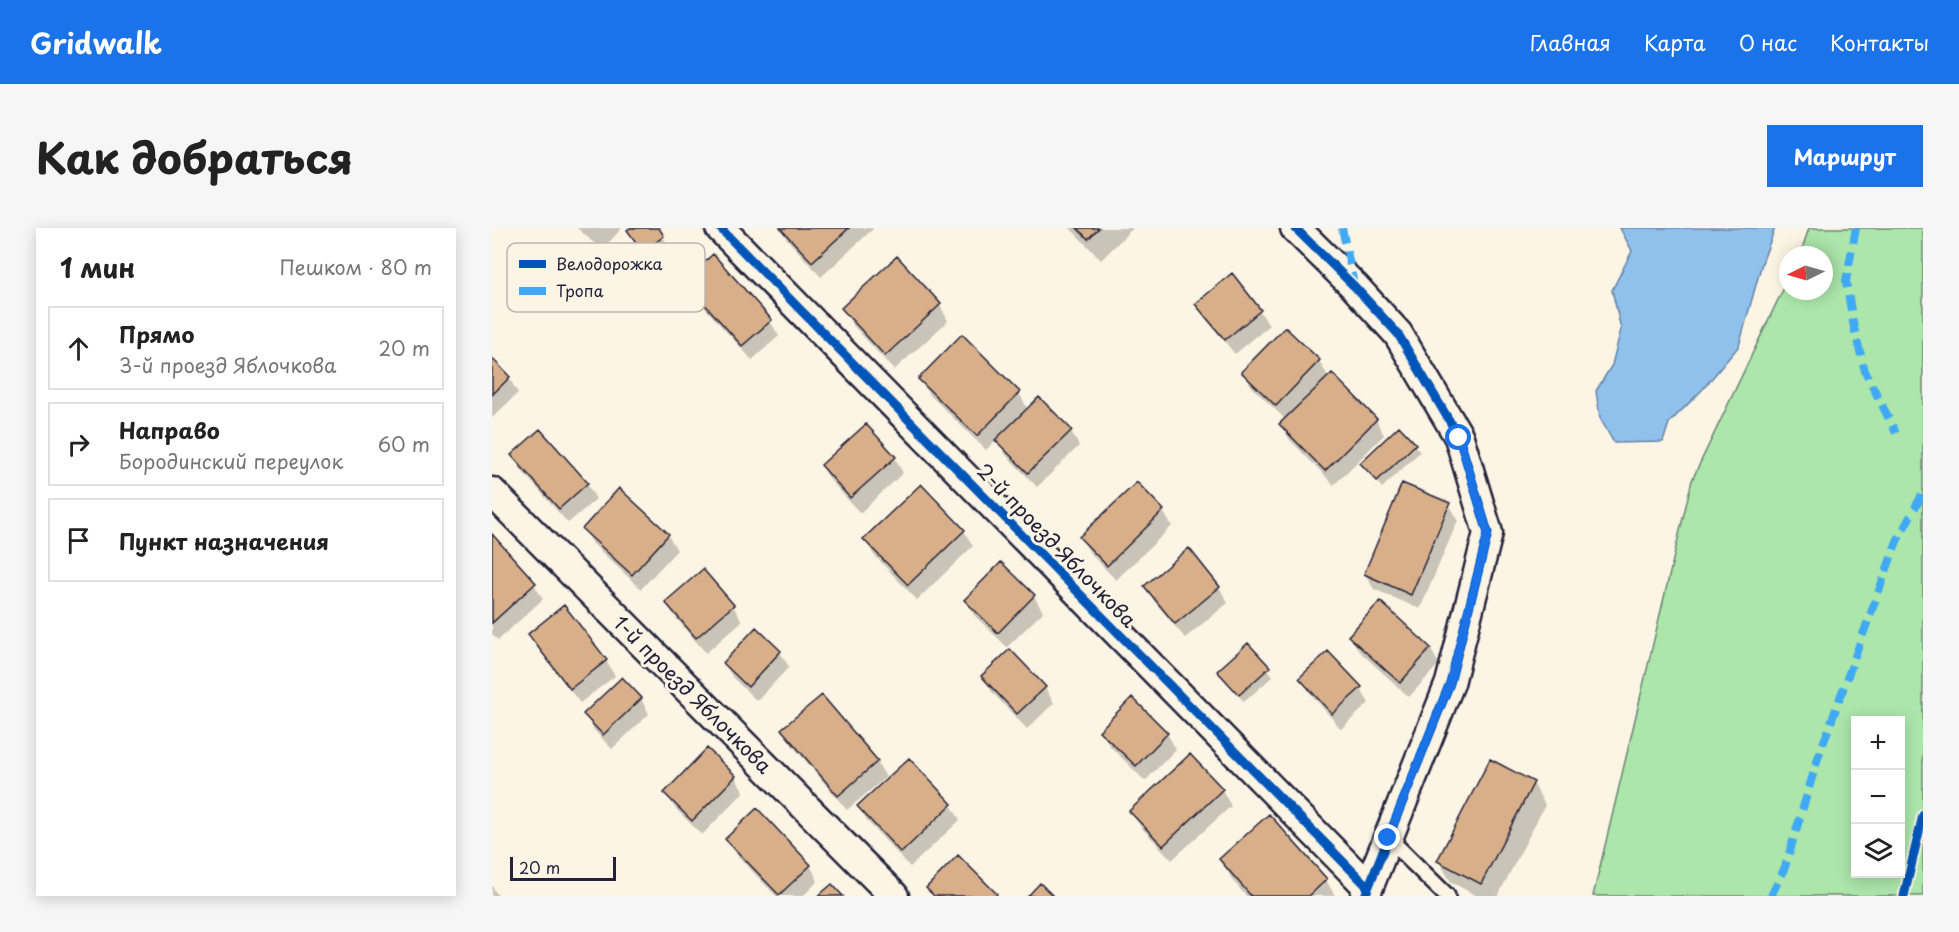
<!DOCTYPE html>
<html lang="ru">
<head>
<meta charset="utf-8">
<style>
	body { margin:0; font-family:"Playpen Sans",sans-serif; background:#f6f6f6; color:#222 }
	.controls { position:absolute; right:18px; bottom:18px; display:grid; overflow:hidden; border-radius:0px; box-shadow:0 3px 15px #0003 }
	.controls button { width:54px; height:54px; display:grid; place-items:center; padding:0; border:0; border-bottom:2px solid #e0e0e0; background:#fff; color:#222; font:30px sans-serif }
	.compass { position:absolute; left:1287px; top:18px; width:54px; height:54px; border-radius:50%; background:#fff; box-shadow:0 3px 15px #0003; rotate:265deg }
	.scale { position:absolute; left:18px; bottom:15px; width:106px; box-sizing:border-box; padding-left:6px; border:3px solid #22223b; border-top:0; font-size:16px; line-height:21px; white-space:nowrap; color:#22223b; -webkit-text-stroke:4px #fcf5e5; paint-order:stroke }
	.stop { position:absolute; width:18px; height:18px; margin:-14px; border:4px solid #1a73e8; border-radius:50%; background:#fff }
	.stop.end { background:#1a73e8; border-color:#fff; box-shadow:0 2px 6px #0008 }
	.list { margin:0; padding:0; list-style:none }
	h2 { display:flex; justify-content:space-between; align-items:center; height:78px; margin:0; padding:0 24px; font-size:26px }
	h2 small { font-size:20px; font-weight:400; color:#767676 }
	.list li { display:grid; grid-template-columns:39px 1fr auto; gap:18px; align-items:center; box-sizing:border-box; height:84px; margin:0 12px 12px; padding:0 12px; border:2px solid #e0e0e0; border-radius:0px }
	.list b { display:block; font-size:22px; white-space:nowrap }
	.list p { margin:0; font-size:20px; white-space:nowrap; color:#767676 }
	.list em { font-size:20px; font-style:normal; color:#767676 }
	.icon { flex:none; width:33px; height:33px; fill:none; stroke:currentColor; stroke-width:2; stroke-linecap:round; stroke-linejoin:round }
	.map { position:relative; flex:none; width:1431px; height:668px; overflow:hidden; border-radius:0px }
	header { display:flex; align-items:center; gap:36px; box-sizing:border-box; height:84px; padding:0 30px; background:#1a73e8; color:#fff }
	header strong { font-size:28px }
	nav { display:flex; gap:33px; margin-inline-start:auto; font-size:21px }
	.intro { display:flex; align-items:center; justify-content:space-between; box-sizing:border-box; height:144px; padding:0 36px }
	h1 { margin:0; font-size:42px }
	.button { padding:15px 27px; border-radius:0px; background:#1a73e8; color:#fff; font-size:21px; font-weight:700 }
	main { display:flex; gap:36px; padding:0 36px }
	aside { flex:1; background:#fff; border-radius:0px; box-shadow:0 3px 15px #0003 }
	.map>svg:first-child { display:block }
</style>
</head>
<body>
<header>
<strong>Gridwalk</strong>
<nav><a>Главная</a><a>Карта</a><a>О нас</a><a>Контакты</a></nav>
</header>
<div class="intro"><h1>Как добраться</h1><a class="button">Маршрут</a></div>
<main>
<aside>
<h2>1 мин<small>Пешком · 80 m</small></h2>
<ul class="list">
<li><svg class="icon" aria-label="ahead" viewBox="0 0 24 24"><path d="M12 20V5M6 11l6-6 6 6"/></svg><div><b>Прямо</b><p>3-й проезд Яблочкова</p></div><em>20 m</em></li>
<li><svg class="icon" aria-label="right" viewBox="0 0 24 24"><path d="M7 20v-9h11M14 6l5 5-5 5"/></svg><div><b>Направо</b><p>Бородинский переулок</p></div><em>60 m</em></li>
<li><svg class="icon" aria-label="arrive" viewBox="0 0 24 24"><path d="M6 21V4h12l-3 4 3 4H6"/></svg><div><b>Пункт назначения</b></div></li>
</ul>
</aside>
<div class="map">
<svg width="1431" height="668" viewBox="0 0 1431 668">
	<rect width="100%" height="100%" fill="#fcf5e5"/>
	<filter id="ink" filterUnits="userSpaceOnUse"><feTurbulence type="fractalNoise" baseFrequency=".0167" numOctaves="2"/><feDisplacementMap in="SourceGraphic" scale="12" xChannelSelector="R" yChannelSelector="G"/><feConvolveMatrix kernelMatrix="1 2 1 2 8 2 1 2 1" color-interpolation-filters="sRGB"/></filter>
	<g filter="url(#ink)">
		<path fill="#ace6ab" stroke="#678473" stroke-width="1.5" fill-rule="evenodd" d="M1317,0H1431V668H1101L1200,252L1296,51V63H1332V27H1308ZM1364,493H1408V646H1364Z"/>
		<path fill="#90c1ec" stroke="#6481a5" stroke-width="1.5" d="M1128,0H1283L1270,35L1247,118L1211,161L1177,195L1171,214L1122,215L1108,190L1104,163L1120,137L1129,101L1120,62L1140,23Z"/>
		<path fill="#0003" d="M85,0H130L110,22Z
			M140,0H165L176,17L157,30L141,10Z
			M288,0H380L381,1L329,49L294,10Z
			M578,0H641L609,32Z
			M739,48L768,83L777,98L743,126L714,91L705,76Z
			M194,53L278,93L287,108L260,132L202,68Z
			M448,77L456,93L402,142L359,95L351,80Z
			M793,101L827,133L837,150L884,192L892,207L842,257L798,212L789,197L794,192L760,159L751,144Z
			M0,132L17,150L26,165L0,190Z
			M428,151L527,165L536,182L579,203L587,218L545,259L514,227L505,211L494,222L437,166Z
			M907,200L928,224L890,260L870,235Z
			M21,228L95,256L104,271L76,295L30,243Z
			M403,230L411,245L368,285L339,253L330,238Z
			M957,276L966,292L928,381L882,361L873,346Z
			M671,283L680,298L624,352L598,325L589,310Z
			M92,301L176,307L185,322L149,361L101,316Z
			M472,303L481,318L425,372L382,327L373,312Z
			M0,308L42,356L51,371L6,412L0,406Z
			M509,336L542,368L551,384L515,419L482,387L473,372Z
			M211,343L241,378L250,393L214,425L184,390L175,375Z
			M654,358L727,359L736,375L693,410L662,373Z
			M37,406L114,433L123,448L88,475L46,421Z
			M858,408L938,420L947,436L917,469L867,423Z
			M756,417L781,448L752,474L727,443Z
			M288,424L297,439L265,473L241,450L232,435Z
			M491,449L553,460L562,475L535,501L500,464Z
			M809,450L868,460L877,475L849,501L818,465Z
			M149,471L157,486L120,521L102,502L93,486Z
			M291,502L385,534L394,549L355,582L300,517Z
			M609,503L675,506L684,521L653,553L618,518Z
			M216,522L243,549L252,564L210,607L183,580L174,565Z
			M698,528L730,562L739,578L680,632L648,598L639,583Z
			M416,532L459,577L468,592L418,639L376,594L367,578Z
			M1041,555L1053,577L1006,668H985L959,654L947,633Z
			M777,588L834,652L843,668H754L741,653L729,632Z
			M235,611L318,637L326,653L311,668H284L244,626Z
			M0,658L6,668H0Z"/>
		<path fill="#d9af8a" stroke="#22223b" stroke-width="1.5" d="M138,0H167L172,8L151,24L135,2Z
			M288,0H357L320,34Z
			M585,0H607L596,11Z
			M221,26L280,92L250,118L192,53Z
			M405,28L449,76L393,128L349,80Z
			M740,45L769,82L733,112L703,76Z
			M793,99L828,132L784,178L749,144Z
			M470,106L528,164L485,208L426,151Z
			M0,130L18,149L0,167Z
			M840,145L885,191L833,243L787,196Z
			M547,169L580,202L536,245L503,212Z
			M374,196L404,229L358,270L329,237Z
			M907,198L924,216L885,253L868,235Z
			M48,201L96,255L67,281L19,227Z
			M645,254L672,282L615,338L587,309Z
			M910,255L958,275L919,367L872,346Z
			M429,256L473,302L416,357L371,311Z
			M127,260L177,306L140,347L90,301Z
			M0,306L44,355L0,395Z
			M697,320L728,359L683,396L652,358Z
			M509,334L543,367L506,405L472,372Z
			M211,341L242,377L204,410L173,374Z
			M888,373L939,420L908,455L856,408Z
			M72,377L115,432L78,461L36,406Z
			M264,399L289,423L256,459L231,435Z
			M756,415L778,439L747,467L725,443Z
			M518,421L554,459L525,486L489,448Z
			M836,423L870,459L840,486L807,450Z
			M130,449L150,470L111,507L91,486Z
			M330,467L386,533L346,568L289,501Z
			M640,469L676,505L644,538L607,503Z
			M215,520L244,548L200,593L172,565Z
			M698,526L731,561L671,618L637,583Z
			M417,530L460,576L409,625L365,578Z
			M998,531L1042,554L989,656L945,633Z
			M265,580L319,637L287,667L233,611Z
			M777,586L835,651L817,668H759L727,631Z
			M466,627L505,666L503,668H442L434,660Z
			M548,655L561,668H536Z
			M340,656L351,668H326Z"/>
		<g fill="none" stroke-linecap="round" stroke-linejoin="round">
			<defs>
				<path id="lane" d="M896,610L955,668"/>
				<path id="street" d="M228,0L876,659
					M803,0L863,59L906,106L967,209L996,305L958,455L873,668
					M0,264L402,668"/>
			</defs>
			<use href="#lane" stroke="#22223b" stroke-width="20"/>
			<use href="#street" stroke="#22223b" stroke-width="33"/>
			<use href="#lane" stroke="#fcf5e5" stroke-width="15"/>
			<use href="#street" stroke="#fcf5e5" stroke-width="28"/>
			<path stroke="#3fa9f5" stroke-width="8" stroke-dasharray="15 8" stroke-linecap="butt" d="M850,0L862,56
				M1364,0L1354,53L1362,100L1373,143L1404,205
				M1279,668L1293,639L1326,530L1405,313L1431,265"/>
			<defs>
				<path id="cycleway" d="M228,0L876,659
					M803,0L863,59L906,106L967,209L996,305L958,455L873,668
					M1412,668L1431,587"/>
			</defs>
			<use href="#cycleway" stroke="#fcf5e5" stroke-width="13"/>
			<use href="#cycleway" stroke="#0057b8" stroke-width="9"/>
		</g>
	</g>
	<g fill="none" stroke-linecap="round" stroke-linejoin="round" filter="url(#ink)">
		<path stroke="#1a73e8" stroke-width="8" d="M896,610L958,455L996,305L967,210"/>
	</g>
	<g text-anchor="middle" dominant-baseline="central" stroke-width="6" stroke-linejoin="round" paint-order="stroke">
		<g font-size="20" fill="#22223b" stroke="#fcf5e5">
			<text transform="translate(565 317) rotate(46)">2-й проезд Яблочкова</text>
			<text transform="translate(201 466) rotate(45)">1-й проезд Яблочкова</text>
		</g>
	</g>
	<rect x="15" y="15" width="198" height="69" rx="9" fill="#fcf5e5" stroke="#bbb6b2" stroke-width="1.5"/>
	<rect x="27" y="32" width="27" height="8" fill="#0057b8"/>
	<rect x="27" y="59" width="27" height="8" fill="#3fa9f5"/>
	<g font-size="16" fill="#22223b">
		<text x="64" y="42">Велодорожка</text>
		<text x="64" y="69">Тропа</text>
	</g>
</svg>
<div class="controls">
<button>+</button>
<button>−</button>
<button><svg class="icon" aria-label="layers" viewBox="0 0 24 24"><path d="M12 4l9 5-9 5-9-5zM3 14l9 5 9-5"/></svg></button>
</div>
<svg class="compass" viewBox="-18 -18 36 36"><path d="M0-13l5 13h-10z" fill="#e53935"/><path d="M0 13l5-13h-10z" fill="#767676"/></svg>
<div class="scale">20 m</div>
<div class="stop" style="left:967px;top:210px"></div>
<div class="stop end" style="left:896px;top:610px"></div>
</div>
</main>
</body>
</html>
